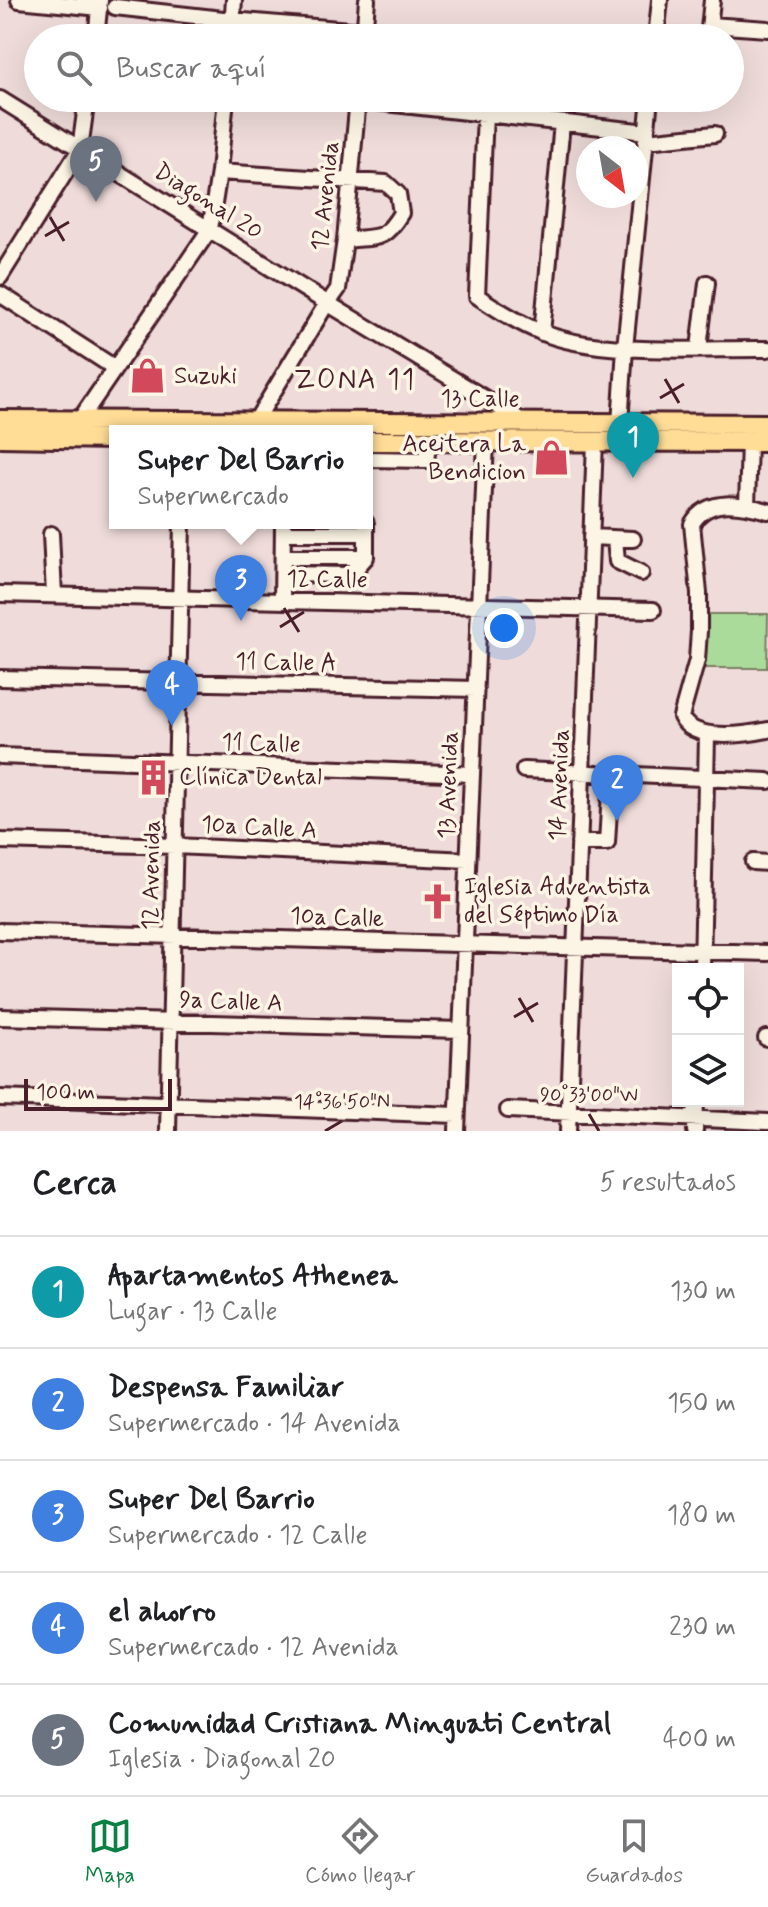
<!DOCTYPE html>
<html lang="es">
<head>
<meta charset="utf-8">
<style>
	body { margin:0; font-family:Mynerve,sans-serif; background:#f6f6f6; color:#202124 }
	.controls { position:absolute; right:24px; bottom:24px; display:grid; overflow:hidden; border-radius:0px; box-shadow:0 8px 32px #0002 }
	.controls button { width:72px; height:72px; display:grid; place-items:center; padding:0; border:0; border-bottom:2px solid #e0e0e0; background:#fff; color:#202124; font:40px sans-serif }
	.compass { position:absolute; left:576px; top:136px; width:72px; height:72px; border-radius:50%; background:#fff; box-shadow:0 8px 32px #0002; rotate:149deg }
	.scale { position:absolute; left:24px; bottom:20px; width:148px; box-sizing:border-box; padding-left:8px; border:4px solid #4a1f2b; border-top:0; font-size:22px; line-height:28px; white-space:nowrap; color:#4a1f2b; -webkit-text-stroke:6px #fcf5e5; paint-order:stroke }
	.you { position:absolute; left:504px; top:628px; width:28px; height:28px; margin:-20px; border:6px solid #fff; border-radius:50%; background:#1a73e8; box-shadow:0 0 0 12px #1a73e833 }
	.badge { display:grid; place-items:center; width:52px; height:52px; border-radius:50%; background:#0b8043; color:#fff; font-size:26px; font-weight:700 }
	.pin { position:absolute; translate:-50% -66px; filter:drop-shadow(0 2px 4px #0008) }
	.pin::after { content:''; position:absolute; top:42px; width:28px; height:24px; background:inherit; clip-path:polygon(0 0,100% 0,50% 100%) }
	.popup { position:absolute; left:109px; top:425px; width:264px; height:104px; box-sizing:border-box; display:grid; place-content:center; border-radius:0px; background:#fff; filter:drop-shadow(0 2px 6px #0005); font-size:26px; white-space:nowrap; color:#757577 }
	.popup b { font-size:30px; color:#202124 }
	.popup::after { content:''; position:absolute; left:50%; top:100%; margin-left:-16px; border:16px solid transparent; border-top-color:#fff }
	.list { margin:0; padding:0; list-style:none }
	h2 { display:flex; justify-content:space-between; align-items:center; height:104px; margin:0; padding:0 32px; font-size:34px }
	h2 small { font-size:26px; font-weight:400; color:#757577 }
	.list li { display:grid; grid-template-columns:52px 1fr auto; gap:24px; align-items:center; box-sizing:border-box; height:112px; padding:0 32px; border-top:2px solid #e0e0e0 }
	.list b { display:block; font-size:30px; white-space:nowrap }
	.list p { margin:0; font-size:26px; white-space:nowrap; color:#757577 }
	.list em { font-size:26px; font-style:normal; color:#757577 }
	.icon { flex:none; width:44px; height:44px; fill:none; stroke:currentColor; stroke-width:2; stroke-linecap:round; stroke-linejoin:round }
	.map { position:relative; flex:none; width:768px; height:1131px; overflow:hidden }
	.search { position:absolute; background:#fff; box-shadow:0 8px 32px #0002; left:24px; right:24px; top:24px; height:88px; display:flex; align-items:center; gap:20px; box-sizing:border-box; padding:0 28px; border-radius:44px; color:#757577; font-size:30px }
	.sheet { height:664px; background:#fff }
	nav { display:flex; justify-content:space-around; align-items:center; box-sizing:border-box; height:112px; border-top:2px solid #e0e0e0; background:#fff; font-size:22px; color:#757577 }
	nav a { display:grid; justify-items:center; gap:4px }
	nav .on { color:#0b8043 }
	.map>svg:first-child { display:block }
</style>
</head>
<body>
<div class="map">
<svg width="768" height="1131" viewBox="0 0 768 1131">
	<rect width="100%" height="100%" fill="#efdcda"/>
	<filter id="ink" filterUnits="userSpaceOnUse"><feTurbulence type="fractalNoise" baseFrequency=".0125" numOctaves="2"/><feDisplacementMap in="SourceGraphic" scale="16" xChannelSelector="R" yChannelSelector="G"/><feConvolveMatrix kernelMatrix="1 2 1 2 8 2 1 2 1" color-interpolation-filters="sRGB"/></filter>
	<g filter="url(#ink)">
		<path fill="#abdb9b" stroke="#7a7d63" stroke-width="2" d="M706,614H768L767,668H705Z"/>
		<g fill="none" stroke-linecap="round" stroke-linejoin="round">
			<defs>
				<path id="minor" d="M19,0L100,8
					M115,7L232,20L444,38
					M710,25L768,29
					M96,38L100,0
					M231,38L234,0
					M364,38L367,0
					M656,38L660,0
					M708,38L712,0
					M0,99L327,303L524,422
					M358,100L647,132
					M485,114L477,296C497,309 518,323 541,332C600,357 703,348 768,349
					M646,141L715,134
					M219,172L386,183L398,194L401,213C383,243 376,236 345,240
					M0,277L80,149L87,98
					M0,294L115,368
					M333,296L338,289L345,240L358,98
					M542,333L562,123
					M699,348L707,283
					M79,421L210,229L219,172L226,98
					M255,422L327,303
					M620,424L625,348L650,98
					M367,459L426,460L429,441
					M747,506L749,442
					M768,511C742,504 708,496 692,524L699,593V631L697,660L681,717C693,742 744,735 768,730
					M284,533H365
					M51,534L54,595
					M591,537L633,539
					M615,539L617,561L641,573
					M283,557H366
					M283,574L350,575L366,557V523
					M0,594L653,610
					M282,601L283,525
					M0,678L476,689
					M0,756L472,774
					M524,770L768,781
					M0,841L175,846L468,860
					M579,843H607L610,792
					M753,862L768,863
					M0,931L768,953
					M702,969L707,735
					M0,1017L461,1030
					M766,1038H768
					M0,1098L457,1115
					M508,1110L768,1122
					M168,1131L182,523
					M457,1131L486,441
					M568,1131L595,442
					M695,1131L696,1101"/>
				<path id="major" d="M0,420L768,424
					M0,437L115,439
					M367,441L768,442"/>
			</defs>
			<use href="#minor" stroke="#4a1f2b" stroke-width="20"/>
			<use href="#major" stroke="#4a1f2b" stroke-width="24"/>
			<use href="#minor" stroke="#fcf5e5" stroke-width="14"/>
			<use href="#major" stroke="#ffdd96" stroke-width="18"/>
		</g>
	</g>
	<path fill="none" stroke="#4a1f2b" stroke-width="3" d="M50,217L64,241M45,236L69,222M665,379L679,403M660,398L684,384M284,608L299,632M280,627L304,612M519,998L533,1022M514,1017L538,1003M589,1114L599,1131M325,1131L342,1121"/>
	<defs>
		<symbol id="shop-bare" viewBox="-9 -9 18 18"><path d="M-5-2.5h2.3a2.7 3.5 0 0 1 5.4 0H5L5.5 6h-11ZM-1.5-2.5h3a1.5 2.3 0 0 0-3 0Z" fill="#d1495b" stroke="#fcf5e5" stroke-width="2.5" paint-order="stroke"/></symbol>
		<symbol id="building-bare" viewBox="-9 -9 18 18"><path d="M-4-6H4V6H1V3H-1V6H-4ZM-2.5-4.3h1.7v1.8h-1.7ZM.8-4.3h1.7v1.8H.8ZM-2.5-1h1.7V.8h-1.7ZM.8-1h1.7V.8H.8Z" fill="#d1495b" stroke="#fcf5e5" stroke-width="2.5" paint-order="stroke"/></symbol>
		<symbol id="church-bare" viewBox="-9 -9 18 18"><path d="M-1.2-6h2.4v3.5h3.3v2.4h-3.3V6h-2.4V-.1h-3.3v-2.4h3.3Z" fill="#d1495b" stroke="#fcf5e5" stroke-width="2.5" paint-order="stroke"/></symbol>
	</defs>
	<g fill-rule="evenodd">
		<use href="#shop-bare" x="122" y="350" width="51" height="51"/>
		<use href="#shop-bare" x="526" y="432" width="51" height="51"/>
		<use href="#building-bare" x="128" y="752" width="51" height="51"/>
		<use href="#church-bare" x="412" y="876" width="51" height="51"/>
	</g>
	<g text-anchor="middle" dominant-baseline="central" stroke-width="7" stroke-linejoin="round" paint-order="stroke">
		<g font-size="24" fill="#4a1f2b" stroke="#fcf5e5">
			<text transform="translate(326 196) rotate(-84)">12 Avenida</text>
			<text transform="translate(208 202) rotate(32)">Diagonal 20</text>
			<text x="480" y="399">13 Calle</text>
			<text transform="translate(327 580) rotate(1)">12 Calle</text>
			<text transform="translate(286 663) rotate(1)">11 Calle A</text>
			<text transform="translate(261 744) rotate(2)">11 Calle</text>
			<text transform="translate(449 785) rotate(-88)">13 Avenida</text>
			<text transform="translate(560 785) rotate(-88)">14 Avenida</text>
			<text transform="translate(259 828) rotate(3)">10a Calle A</text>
			<text transform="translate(152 875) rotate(-89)">12 Avenida</text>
			<text transform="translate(337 918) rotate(2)">10a Calle</text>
			<text transform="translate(231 1002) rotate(2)">9a Calle A</text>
		</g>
		<g font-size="24" fill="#4a1f2b" stroke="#fcf5e5" text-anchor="start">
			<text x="174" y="376">Suzuki</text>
			<text x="526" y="444" text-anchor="end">Aceitera La<tspan x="526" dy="28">Bendicion</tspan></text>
			<text x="179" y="777">Clínica Dental</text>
			<text x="464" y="887">Iglesia Adventista<tspan x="464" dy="28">del Séptimo Día</tspan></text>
		</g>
		<g font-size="28" letter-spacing="2" fill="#4a1f2b" stroke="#fcf5e5">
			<text x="355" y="380">ZONA 11</text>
		</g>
	</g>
	<g font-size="20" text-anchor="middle" fill="#4a1f2b" stroke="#fcf5e5" stroke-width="7" stroke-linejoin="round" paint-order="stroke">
		<text x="589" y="1101">90°33'00"W</text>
		<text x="342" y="1108">14°36'50"N</text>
	</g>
</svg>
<div class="controls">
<button><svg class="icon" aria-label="locate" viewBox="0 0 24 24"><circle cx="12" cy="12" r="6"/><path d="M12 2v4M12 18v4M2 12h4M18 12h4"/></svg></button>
<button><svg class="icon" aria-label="layers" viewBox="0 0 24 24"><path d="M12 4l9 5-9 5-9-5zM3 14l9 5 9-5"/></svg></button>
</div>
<svg class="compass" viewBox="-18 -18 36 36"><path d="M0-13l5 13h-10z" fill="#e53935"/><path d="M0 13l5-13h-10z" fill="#757577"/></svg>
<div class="scale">100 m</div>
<div class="you"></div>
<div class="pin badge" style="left:633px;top:478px;background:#0f9aa8">1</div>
<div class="pin badge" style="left:617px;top:821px;background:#3f7fe0">2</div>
<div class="pin badge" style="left:241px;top:621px;background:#3f7fe0">3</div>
<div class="popup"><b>Super Del Barrio</b>Supermercado</div>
<div class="pin badge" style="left:172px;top:726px;background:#3f7fe0">4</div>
<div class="pin badge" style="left:96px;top:202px;background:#6b7280">5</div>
<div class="search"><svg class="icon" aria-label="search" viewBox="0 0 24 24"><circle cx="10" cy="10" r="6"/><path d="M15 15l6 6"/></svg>Buscar aquí</div>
</div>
<section class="sheet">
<h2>Cerca<small>5 resultados</small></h2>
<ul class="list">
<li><span class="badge" style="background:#0f9aa8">1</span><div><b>Apartamentos Athenea</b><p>Lugar · 13 Calle</p></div><em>130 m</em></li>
<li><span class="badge" style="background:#3f7fe0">2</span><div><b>Despensa Familiar</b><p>Supermercado · 14 Avenida</p></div><em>150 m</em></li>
<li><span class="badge" style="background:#3f7fe0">3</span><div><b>Super Del Barrio</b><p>Supermercado · 12 Calle</p></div><em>180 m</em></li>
<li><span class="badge" style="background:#3f7fe0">4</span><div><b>el ahorro</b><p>Supermercado · 12 Avenida</p></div><em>230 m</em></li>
<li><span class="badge" style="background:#6b7280">5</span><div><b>Comunidad Cristiana Minguati Central</b><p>Iglesia · Diagonal 20</p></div><em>400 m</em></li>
</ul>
</section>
<nav>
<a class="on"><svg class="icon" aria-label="map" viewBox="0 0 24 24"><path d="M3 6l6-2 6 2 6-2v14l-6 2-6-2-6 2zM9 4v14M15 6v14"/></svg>Mapa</a>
<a><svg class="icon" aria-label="directions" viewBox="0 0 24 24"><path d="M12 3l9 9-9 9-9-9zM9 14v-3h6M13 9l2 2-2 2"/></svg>Cómo llegar</a>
<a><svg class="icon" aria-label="saved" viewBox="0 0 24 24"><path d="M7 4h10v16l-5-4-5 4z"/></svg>Guardados</a>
</nav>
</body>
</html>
